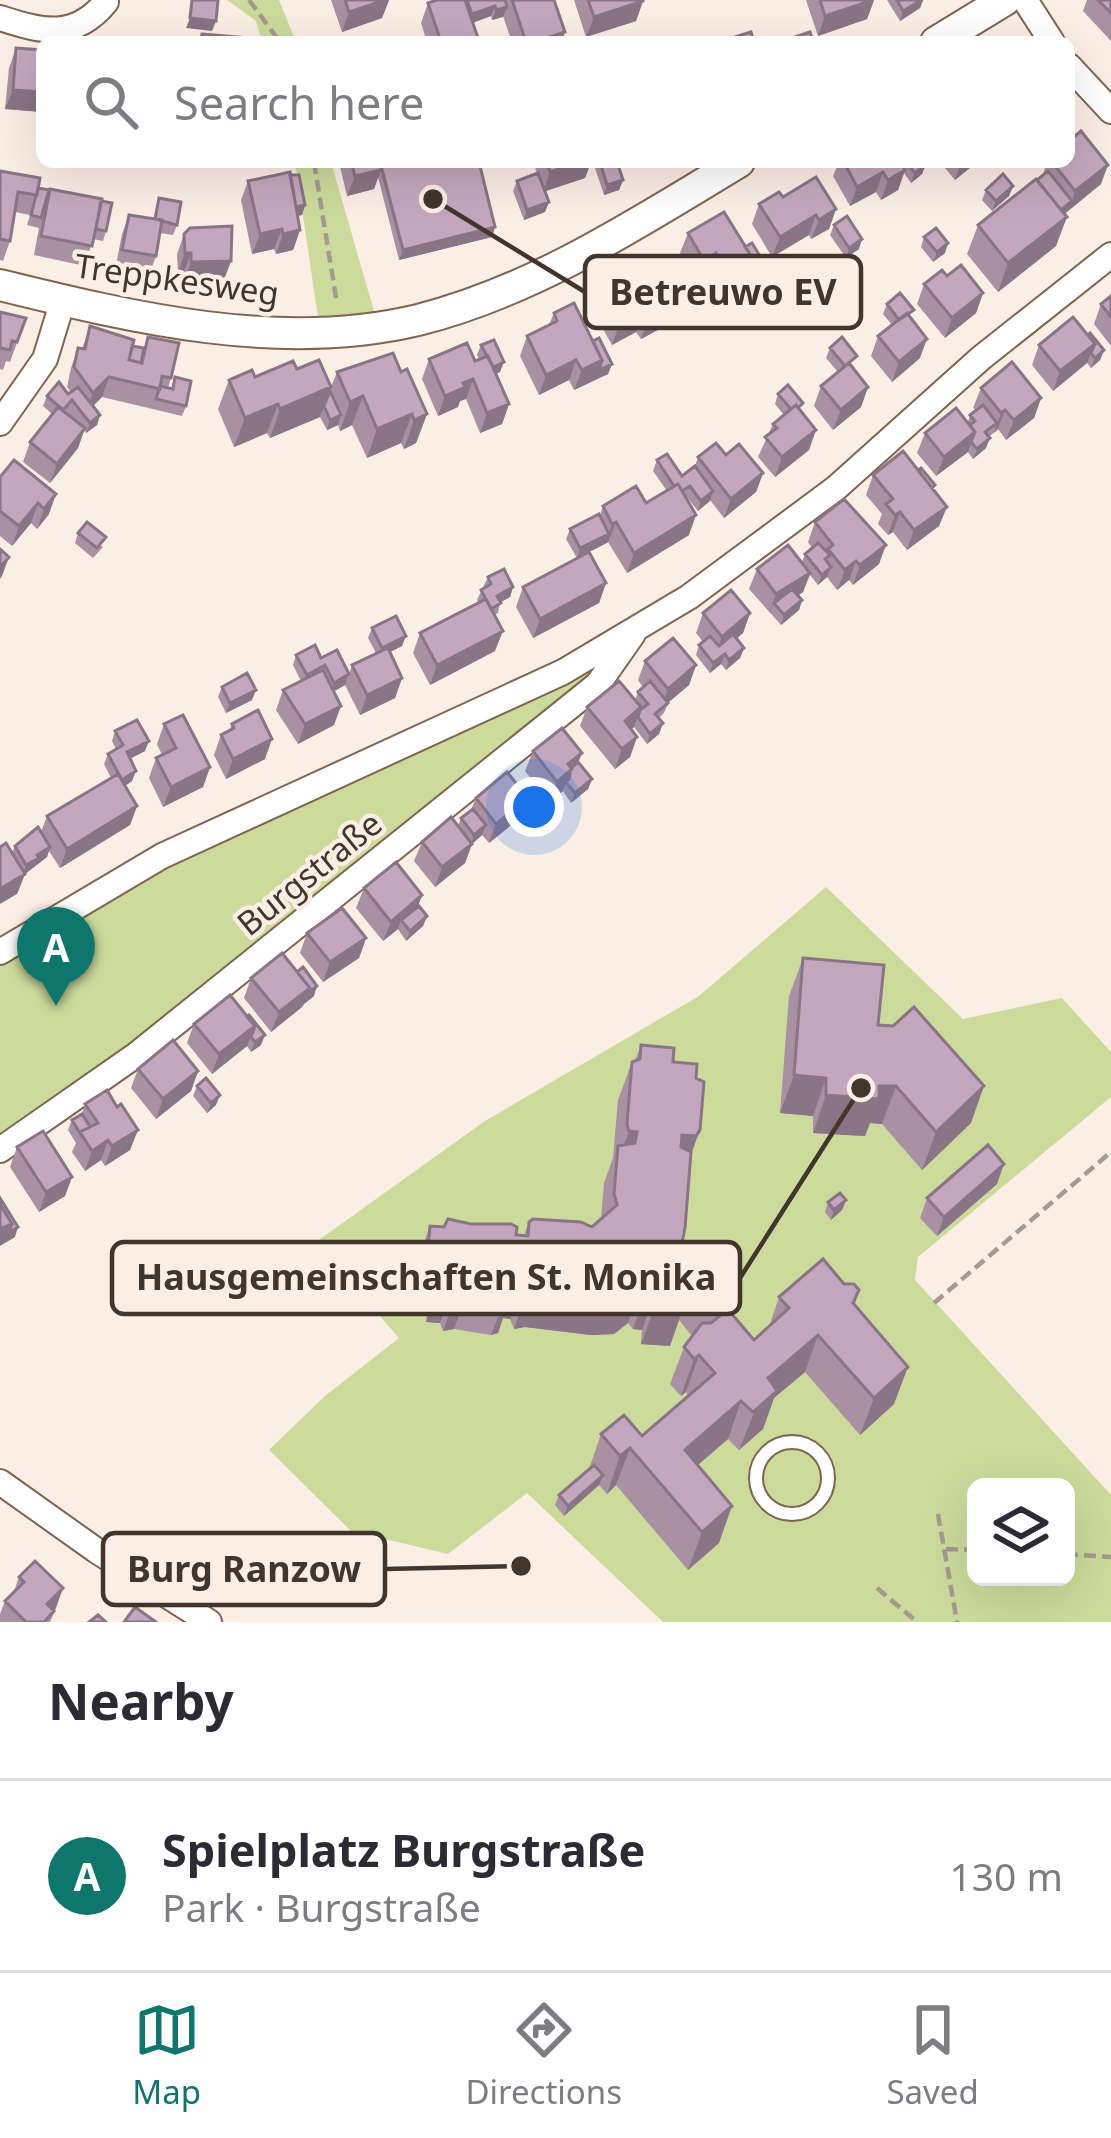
<!DOCTYPE html>
<html lang="en">
<head>
<meta charset="utf-8">
<style>
	body { margin:0; font-family:"Noto Sans",sans-serif; background:#f7f7f7; color:#2b2b33 }
	.controls { position:absolute; right:36px; bottom:36px; display:grid; overflow:hidden; border-radius:18px; box-shadow:0 12px 48px #0002 }
	.controls button { width:108px; height:108px; display:grid; place-items:center; padding:0; border:0; border-bottom:3px solid #e1e1e2; background:#fff; color:#2b2b33; font:60px sans-serif }
	.you { position:absolute; left:534px; top:807px; width:42px; height:42px; margin:-30px; border:9px solid #fff; border-radius:50%; background:#1a73e8; box-shadow:0 0 0 18px #1a73e833 }
	.badge { display:grid; place-items:center; width:78px; height:78px; border-radius:50%; background:#0f766e; color:#fff; font-size:39px; font-weight:700 }
	.pin { position:absolute; translate:-50% -99px; filter:drop-shadow(0 3px 6px #0008) }
	.pin::after { content:''; position:absolute; top:63px; width:42px; height:36px; background:inherit; clip-path:polygon(0 0,100% 0,50% 100%) }
	.list { margin:0; padding:0; list-style:none }
	h2 { display:flex; justify-content:space-between; align-items:center; height:156px; margin:0; padding:0 48px; font-size:51px }
	h2 small { font-size:39px; font-weight:400; color:#7c7c81 }
	.list li { display:grid; grid-template-columns:78px 1fr auto; gap:36px; align-items:center; box-sizing:border-box; height:192px; padding:0 48px; border-top:3px solid #e1e1e2 }
	.list b { display:block; font-size:45px; white-space:nowrap }
	.list p { margin:0; font-size:39px; white-space:nowrap; color:#7c7c81 }
	.list em { font-size:39px; font-style:normal; color:#7c7c81 }
	.icon { flex:none; width:66px; height:66px; fill:none; stroke:currentColor; stroke-width:2; stroke-linecap:round; stroke-linejoin:round }
	.map { position:relative; flex:none; width:1111px; height:1622px; overflow:hidden }
	.search { position:absolute; background:#fff; box-shadow:0 12px 48px #0002; left:36px; right:36px; top:36px; height:132px; display:flex; align-items:center; gap:30px; box-sizing:border-box; padding:0 42px; border-radius:18px; color:#7c7c81; font-size:45px }
	.sheet { height:348px; background:#fff }
	nav { display:flex; justify-content:space-around; align-items:center; box-sizing:border-box; height:168px; border-top:3px solid #e1e1e2; background:#fff; font-size:33px; color:#7c7c81 }
	nav a { display:grid; justify-items:center; gap:6px }
	nav .on { color:#0f766e }
	.map>svg:first-child { display:block }
</style>
</head>
<body>
<div class="map">
<svg width="1111" height="1622" viewBox="0 0 1111 1622">
	<rect width="100%" height="100%" fill="#fbeee5"/>
	<path fill="#ccdb9c" fill-rule="evenodd" d="M227,0H279L296,42H262L256,21Z
		M295,162H331L378,325L320,331Z
		M639,626L598,684L0,1150V952Z
		M826,887L963,1019L1062,998L1111,1052V1097L918,1257L915,1280L1111,1495V1622H663L527,1493L448,1554L351,1531L269,1450L325,1396L399,1338L316,1242L485,1121L699,996ZM976,1487H1066V1577H976Z"/>
	<g fill="none" stroke-linecap="round" stroke-linejoin="round">
		<defs>
			<path id="service" d="M756 1478a36 36 0 1 1 72 0a36 36 0 1 1-72 0Z"/>
			<path id="minor" d="M1025,0L1052,42
				M0,18C43,32 75,40 106,2
				M1069,66L1111,111
				M0,423L45,359L63,300
				M0,952L162,856L563,672L689,597L836,488L981,358L1111,255
				M0,1150L136,1055L598,684L633,634
				M0,1482L97,1551L209,1622"/>
			<path id="tertiary" d="M936,42L1005,0
				M0,285C134,318 281,353 418,320C534,291 638,223 739,162"/>
		</defs>
		<use href="#service" stroke="#7f6450" stroke-width="16"/>
		<use href="#minor" stroke="#7f6450" stroke-width="28"/>
		<use href="#tertiary" stroke="#7f6450" stroke-width="34"/>
		<path stroke="#a69990" stroke-width="4.5" stroke-dasharray="12 6" stroke-linecap="butt" d="M249,0L280,42
			M314,162L337,304
			M934,1303L1111,1152
			M938,1514L957,1622
			M946,1549L976,1550
			M1066,1554L1111,1557
			M877,1588L917,1622"/>
		<use href="#service" stroke="#fff" stroke-width="12"/>
		<use href="#minor" stroke="#fff" stroke-width="24"/>
		<use href="#tertiary" stroke="#fff" stroke-width="30"/>
	</g>
	<path fill="#a990a3" d="M331,0H389L382,18L342,32Z
		M437,0H554L565,32L561,42H512L503,16L492,20L491,16L473,23L476,42H427L421,23L428,3Z
		M574,0H643V1L636,21L586,37Z
		M806,0H874L867,19L818,36Z
		M887,0H923L920,8L900,21Z
		M1087,0H1111V41L1083,11Z
		M16,48L42,50V112L5,109L9,68Z
		M339,162H479L495,227L492,237L399,260L378,177L374,189L347,196Z
		M533,162H591L585,178L545,191L549,202L545,212L524,220L513,191L517,181L537,173Z
		M597,162H617L623,180L619,190L604,195L595,168Z
		M839,162H924L926,164L922,174L911,183L904,173L898,190L881,200L876,192L850,206L833,176Z
		M940,162H977L955,180Z
		M1047,162H1069L1101,184L1064,214L1056,246L998,292L967,254L978,225L1042,177Z
		M0,171L38,188L106,231L103,241L93,239L85,266L34,255L39,228L27,225L30,215L15,212L10,241L3,261L0,260Z
		M248,181L305,205L302,215L298,216L300,230L293,250L276,254L274,249L252,254L241,200Z
		M1013,186L1009,196L992,211L982,200L986,190Z
		M783,197L836,209L829,229L811,239L809,235L772,257L752,224L759,204Z
		M159,198L177,225L173,235L160,233L156,256L149,276L115,270L122,234L129,215L154,219Z
		M834,225L859,249L846,258L830,235Z
		M688,233L745,247L774,279L770,289L757,297L747,282L723,297L709,273L697,281L680,253Z
		M184,234L224,280L184,282V272H178L177,254Z
		M924,237L945,253L933,262L921,247Z
		M947,276L983,293L976,313L945,338L917,304L924,284Z
		M597,286L659,294L685,307L682,317L641,339L636,332L612,345L590,306Z
		M1111,296V346L1094,324L1101,304Z
		M887,304L911,318L920,358L892,382L871,356L878,336L892,325L883,314Z
		M0,312L26,318L10,362L6,361L3,370L0,369Z
		M554,313L593,341L612,364L608,374L574,390L569,380L539,395L520,356L527,336L549,325Z
		M90,326L132,346L144,348L148,337L171,378L168,388L171,389L175,377L186,406L182,416L102,397L93,406L100,415L97,425L86,433L84,430L78,448L50,483L23,462L30,442L52,414L43,406L47,396L68,394L71,392L67,387L71,368L78,348L82,349Z
		M1088,335L1104,350L1100,360L1091,368L1087,363L1053,391L1032,365L1039,345Z
		M481,345L500,372L496,374L509,404L502,424L480,433L466,399L460,401L458,407L438,416L422,379L429,359L475,361L479,359L477,355Z
		M830,348L854,366L852,367L868,387L861,407L833,430L814,406L821,386L838,372L826,358Z
		M297,369L329,392L337,372H401L427,414L416,443L404,449L401,443L367,458L352,425L340,431L338,425L327,430L320,417L270,438L267,433L234,447L218,409L229,380Z
		M981,388L1041,398L1034,418L1006,440L998,429L989,437L986,448L973,459L968,452L936,476L917,453L925,433L968,422L970,415L976,410L973,408Z
		M778,394L801,411L809,450L775,477L758,457L773,424L784,415L775,404Z
		M726,455L763,473L756,492L724,518L710,500L698,511L686,496L689,535L627,573L608,542L589,552L606,583L599,603L533,638L516,607L523,587L577,558L566,539L570,529L600,515L603,506L646,503L667,491L653,471L657,460L682,476L695,466L698,457Z
		M14,460L49,514L37,529L31,523L12,546L0,536V477Z
		M873,475L933,490L939,526L907,550L893,532L888,535L878,524L882,514L866,495Z
		M815,522L879,564L853,585L849,580L837,590L827,577L818,585L810,575L803,592L798,596L802,600L799,610L781,625L749,589L757,569L802,562L805,554L812,548L808,542Z
		M78,533L103,547L93,558L75,543Z
		M488,577L513,587L510,597L500,602L498,613L494,615L495,651L430,685L413,653L420,633L479,603L477,600Z
		M703,613H750L743,633L736,639L744,648L740,658L726,670L721,664L710,673L696,655L699,645L703,642L696,633Z
		M372,628L402,646L390,652L402,678L395,698L360,715L345,685L334,691V725L298,744L276,710L283,690L301,681L293,665L296,655L321,658L349,674L352,665L376,653L368,638Z
		M645,661L696,665L689,685L668,703L664,713L659,718L663,723L659,734L647,744L634,727L631,729L637,737L630,757L615,769L580,726L587,707L635,700L638,692L643,687L638,680Z
		M222,687L252,700L226,713L218,697Z
		M164,724L210,767L203,787L163,807L149,778L156,758L162,755L157,744Z
		M232,724L265,759L226,779L214,755L221,735L229,731Z
		M115,731L145,751L130,759L132,781L125,786L137,806L130,825L60,868L49,851L47,857L25,874L17,894L12,853L15,846L41,832L47,816L111,778L104,764L108,754L116,749L112,741Z
		M533,751L582,753L578,762L592,779L588,789L571,803L563,791L550,802L525,771Z
		M476,798L521,817L489,843L482,835L472,844L465,863L435,887L414,861L422,842L458,826L461,818L471,810Z
		M364,888L422,895L417,907L427,916L423,926L406,941L398,929L383,941L356,908Z
		M307,933L366,938L359,958L323,982L300,953Z
		M803,958L878,1025L971,1123L922,1170L882,1124L870,1123L865,1136L813,1133V1116L780,1113L789,996Z
		M251,978L314,996L304,1004L302,1007L271,1032L244,998Z
		M230,995L261,1045L251,1052L247,1046L212,1074L187,1043L194,1024Z
		M641,1045L673,1062L691,1155L680,1252L674,1270L683,1271L754,1340L769,1327L779,1297L844,1284L859,1290L854,1305L894,1404L860,1435L805,1372L774,1398L763,1429L739,1450L728,1439L698,1465L719,1543L688,1570L616,1485L607,1494L599,1485L564,1516L555,1505L559,1495L589,1469L601,1434L642,1436L688,1396L686,1392L681,1396L670,1384L684,1347L692,1336L679,1320L670,1346L641,1344L642,1330L633,1329L628,1323L614,1334L591,1335L525,1327L514,1329L510,1319L503,1318L498,1333L491,1335L454,1329L443,1331L440,1323L426,1322L428,1298L413,1297L416,1264L430,1226L524,1235L529,1222L592,1227L601,1219L604,1183L613,1158L618,1100L632,1062L635,1061Z
		M138,1069L198,1071L191,1091L156,1119L131,1088Z
		M197,1086L216,1105L207,1113L193,1096Z
		M85,1104L130,1150L105,1166L101,1160L85,1171L72,1152L76,1143L68,1130L72,1120L82,1114Z
		M17,1147L72,1177L65,1196L39,1212L10,1167Z
		M997,1184L937,1236L920,1218L927,1198Z
		M846,1200L842,1210L831,1220L825,1212L828,1202Z
		M19,1577L56,1608L50,1622H0V1614L5,1601L14,1591Z"/>
	<path fill="#897585" d="M385,0H389L382,18L342,32L349,12Z
		M874,0L867,19L818,36L825,16Z
		M921,0H923L920,8L900,21L903,11Z
		M643,1L636,21L586,37L594,17Z
		M495,6L491,16L468,24L472,14Z
		M507,7L503,17L492,20L496,10Z
		M190,18L216,21L212,31L186,28Z
		M565,32L561,42H534Z
		M13,90L42,92V112L5,109Z
		M580,162H591L585,178L543,192L550,172Z
		M961,162H977L955,180Z
		M926,164L922,174L911,183L915,173Z
		M1108,165L1101,184L1056,221L1060,211L1072,201L1075,191Z
		M381,170L374,189L347,196L355,176Z
		M905,170L898,190L881,200L888,180Z
		M883,172L876,192L850,206L857,187Z
		M623,180L619,190L604,195L607,185Z
		M1013,186L1009,196L992,211L996,201Z
		M549,202L545,212L524,220L527,210Z
		M305,205L302,215L286,218L290,208Z
		M836,209L829,229L811,239L819,220Z
		M816,215L809,235L772,257L780,237Z
		M1067,217L1056,246L998,292L1008,263Z
		M495,227L492,237L399,260L403,250Z
		M282,229L274,249L252,254L260,234Z
		M300,230L293,250L276,254L283,234Z
		M862,239L859,249L846,258L849,248Z
		M948,243L945,253L933,262L937,252Z
		M185,253H191L184,272H178Z
		M716,253L709,273L697,281L704,261Z
		M231,261L224,280L184,282L191,262Z
		M755,262L748,282L723,297L730,277Z
		M774,279L770,289L757,297L761,287Z
		M983,293L976,313L945,338L952,318Z
		M685,307L682,317L641,339L648,320L667,309Z
		M644,312L636,332L612,345L619,325Z
		M927,339L920,358L892,382L899,362Z
		M1095,344L1087,363L1053,391L1060,371Z
		M1104,350L1100,360L1091,368L1095,358Z
		M576,360L569,380L539,395L546,375Z
		M602,360L595,380L574,390L582,370Z
		M504,362L500,372L487,378L491,368Z
		M612,364L608,374L595,380L599,370Z
		M109,377L102,397L86,413L93,393Z
		M473,379L466,399L460,401L458,407L438,416L445,396L463,383Z
		M331,387L320,417L270,438L280,409Z
		M868,387L861,407L833,430L841,410Z
		M363,396L352,425L340,431L350,402Z
		M1041,398L1034,418L1006,440L1014,420Z
		M278,404L267,433L234,447L245,418Z
		M509,404L502,424L480,433L487,413Z
		M1005,410L998,429L994,433L1001,413Z
		M412,414L401,443L367,458L377,429Z
		M427,414L416,443L404,449L414,420Z
		M100,415L97,425L86,433L90,423Z
		M341,415L338,425L327,430L330,420Z
		M85,428L78,448L50,483L57,464Z
		M816,430L809,450L775,477L782,457Z
		M975,432L968,452L936,476L944,457Z
		M990,438L986,448L973,459L977,449Z
		M763,473L756,492L724,518L731,499Z
		M713,491L710,501L698,511L701,501Z
		M56,494L49,514L37,529L44,509Z
		M38,503L31,523L12,546L19,526Z
		M947,507L939,526L907,550L914,530Z
		M900,512L893,532L888,535L895,515Z
		M696,515L689,535L627,573L634,553Z
		M616,522L608,542L605,544L612,524Z
		M609,534L605,544L577,558L580,548Z
		M886,545L879,564L853,585L860,565Z
		M9,557L2,576L0,579V567Z
		M856,561L849,580L837,590L845,570Z
		M831,567L827,577L818,585L822,575Z
		M810,573L803,592L779,608L774,603L769,614L776,594Z
		M606,583L599,603L533,638L540,619Z
		M513,587L510,597L494,606L497,596Z
		M802,600L799,610L781,625L784,615Z
		M750,613L743,633L715,656L722,637Z
		M503,631L495,651L430,685L437,665Z
		M406,636L402,646L378,658L382,648Z
		M744,648L740,658L726,670L729,660Z
		M725,654L721,664L710,673L713,663Z
		M696,665L689,685L660,709L668,689Z
		M348,674L345,685L331,693L334,683Z
		M402,678L395,698L360,715L367,695Z
		M256,690L252,700L226,713L230,703Z
		M341,706L334,725L298,744L305,724Z
		M641,707L634,727L617,741L625,721Z
		M663,723L659,734L647,744L650,734Z
		M637,737L630,757L615,769L622,749Z
		M272,739L265,759L226,779L233,759Z
		M149,741L145,751L123,762L127,752Z
		M582,753L574,772L566,782L563,791L550,802L557,782L568,764Z
		M210,767L203,787L163,807L171,787Z
		M136,771L132,781L117,791L121,781Z
		M592,779L588,789L571,803L575,793Z
		M528,798L521,817L489,843L496,824Z
		M137,806L130,825L60,868L67,849Z
		M486,825L482,835L472,844L465,863L435,887L442,867L471,845L474,835Z
		M50,847L47,857L25,874L17,894L0,904V889L23,875L26,865L37,855Z
		M422,895L415,915L401,920L398,929L383,941L391,922Z
		M427,916L423,926L406,941L410,931Z
		M366,938L359,958L323,982L330,962Z
		M317,986L314,996L304,1004L302,1007L271,1032L279,1012L310,988Z
		M255,1026L247,1046L212,1074L219,1054Z
		M265,1035L261,1045L251,1052L255,1042Z
		M198,1071L191,1091L156,1119L163,1099Z
		M794,1075L826,1078L813,1116L780,1113Z
		M879,1086H896L882,1124L870,1123L865,1136L813,1133L826,1095Z
		M984,1086L971,1123L922,1170L936,1132Z
		M220,1095L216,1105L207,1113L211,1103Z
		M138,1130L130,1150L105,1166L112,1146Z
		M700,1130L686,1168L668,1173L682,1135Z
		M629,1131L637,1132L623,1169H615Z
		M108,1140L101,1160L85,1171L92,1151Z
		M1004,1164L997,1184L937,1236L944,1217Z
		M72,1177L65,1196L39,1212L46,1192Z
		M846,1200L842,1210L831,1220L834,1210Z
		M12,1224L18,1227L15,1237L0,1246V1229Z
		M680,1252L667,1290L654,1300L668,1263Z
		M427,1260L441,1261L428,1298L413,1297Z
		M513,1280L524,1281L510,1319L503,1318L498,1333L491,1335Z
		M685,1282H692L670,1346L641,1344L655,1306Z
		M439,1284L453,1286L440,1323L426,1322Z
		M641,1286L628,1323L614,1334L591,1335L525,1327L514,1329L527,1292L539,1290Z
		M468,1291L454,1329L443,1331L457,1293Z
		M646,1292L656,1293L642,1330L633,1329Z
		M818,1335L805,1372L774,1398L763,1429L739,1450L768,1378Z
		M699,1355L686,1392L681,1396L694,1359Z
		M908,1367L894,1404L860,1435L874,1398Z
		M741,1401L728,1439L672,1487L685,1450Z
		M630,1448L616,1485L607,1494L620,1456Z
		M603,1475L599,1485L564,1516L568,1506Z
		M732,1506L719,1543L688,1570L702,1532Z
		M63,1588L56,1608L42,1622L47,1604Z"/>
	<path fill="#c4a7be" stroke="#897585" stroke-width="3" d="M192,0H218L216,21L190,18Z
		M345,0H385L349,12Z
		M437,0H465L478,38L466,42H441L428,3Z
		M467,0H505L507,7L496,10L495,6L472,14Z
		M512,0H554L565,32L534,42H526Z
		M588,0H643V1L594,17Z
		M820,0H873L825,16Z
		M897,0H921L903,11Z
		M1098,0H1111V13Z
		M751,32L754,42H719Z
		M810,32L813,42H780Z
		M202,34L248,38V42H201Z
		M16,48L42,50V92L13,90Z
		M1081,131L1108,165L1075,191L1052,162H1069V141Z
		M351,162H379L381,170L355,176Z
		M380,162H479L495,227L403,250Z
		M547,162H580L550,172Z
		M600,162H617L623,180L607,185Z
		M844,162H900L905,170L888,180L883,172L857,187Z
		M906,162H924L926,164L915,173Z
		M0,171L40,178L37,195L18,192L10,241L0,239Z
		M1048,171L1072,201L1061,210L1037,180Z
		M290,172L300,230L283,234L282,229L260,234L248,181Z
		M538,173L549,202L527,210L517,181Z
		M1003,174L1013,186L996,201L986,190Z
		M290,175H299L305,205L296,207Z
		M816,177L836,209L819,220L816,215L780,237L759,204L779,192L783,197Z
		M1036,179L1067,217L1008,263L978,225Z
		M38,188L49,190L41,218L31,215Z
		M50,189L102,199L92,246L41,236Z
		M159,198L181,202L177,225L155,219Z
		M101,201L112,203L106,231L96,229Z
		M724,212L755,262L730,277L716,253L704,261L688,233Z
		M129,215L162,220L156,256L122,250Z
		M847,216L862,239L849,248L834,225Z
		M232,226L231,261L191,262V253H185L184,234L190,228Z
		M936,228L948,243L937,252L924,237Z
		M752,243L774,279L761,287L751,273L755,262L745,247Z
		M961,265L983,293L952,318L924,284L942,270L947,276Z
		M900,293L914,310L899,320L887,304Z
		M1111,296V317L1101,304Z
		M574,303L602,360L582,370L576,360L546,375L527,336L557,321L554,313Z
		M0,312L26,318L17,342L12,341L10,350L0,348Z
		M907,313L927,339L899,362L878,336Z
		M1073,317L1095,344L1060,371L1039,345Z
		M90,326L134,340L129,360L142,363L148,337L179,343L171,378L162,376L160,389L109,377L93,393L74,367L78,348L85,349Z
		M1090,333L1104,350L1095,358L1091,353L1095,344L1088,335Z
		M842,337L857,356L845,366L830,348Z
		M599,338L612,364L599,370L602,360L593,341Z
		M494,340L504,362L493,367L481,345Z
		M467,343L475,361L488,356L509,404L487,413L473,379L463,383L465,387L445,396L429,359Z
		M132,346L144,348L141,363L129,360Z
		M393,353L401,372L407,369L427,414L414,420L412,414L377,429L363,396L350,402L337,372Z
		M319,360L331,387L280,409L278,404L245,418L229,380L252,370L255,377L293,361L297,369Z
		M1012,362L1041,398L1014,420L1005,410L1001,413L981,388Z
		M849,363L868,387L841,410L821,386Z
		M175,377L191,381L186,406L156,399L160,386L173,389Z
		M59,382L68,394L78,387L100,415L90,423L72,400L63,410L47,396Z
		M788,385L803,403L798,408L796,405L791,409L778,394Z
		M330,391L341,415L330,420L324,406Z
		M796,405L816,430L782,457L765,437L777,428L773,424Z
		M983,405L997,423L985,432L990,438L977,449L971,442L975,432L970,425L975,421L970,415Z
		M58,407L85,428L57,464L30,442Z
		M956,408L975,432L944,457L925,433Z
		M716,443L726,455L739,444L763,473L731,499L698,457Z
		M903,451L947,507L914,530L900,512L895,515L886,504L893,499L873,475Z
		M667,454L682,476L695,466L713,491L701,501L690,486L682,491L678,484L674,486L657,460Z
		M14,460L56,494L44,509L38,503L19,526L0,511V477Z
		M921,468L935,485L932,488L918,470Z
		M678,484L696,515L634,553L616,522L612,524L603,506L636,486L646,503Z
		M844,499L886,545L860,565L856,561L845,570L828,549L833,545L815,522Z
		M599,514L609,534L580,548L570,529Z
		M87,522L106,537L97,548L78,533Z
		M818,543L830,555L825,559L831,567L822,575L805,554Z
		M788,545L810,573L776,594L757,569Z
		M0,549L9,557L0,567Z
		M589,552L606,583L540,619L523,587Z
		M504,569L513,587L497,596L501,603L491,609L481,590L491,584L488,577Z
		M792,589L802,600L784,615L774,603Z
		M731,590L750,613L722,637L703,613Z
		M486,599L503,631L437,665L420,633Z
		M396,616L406,636L382,648L372,628Z
		M733,634L744,648L729,660L725,654L713,663L699,645L710,636L719,646Z
		M673,638L696,665L668,689L645,661Z
		M315,645L321,658L337,650L349,674L334,683L325,665L307,675L296,655Z
		M388,648L402,678L367,695L352,665Z
		M323,670L341,706L305,724L283,690Z
		M247,673L256,690L230,703L222,687Z
		M619,681L641,707L625,721L637,737L622,749L587,707Z
		M650,681L668,703L655,714L663,723L650,734L638,717L640,710L648,704L638,692Z
		M258,710L272,739L233,759L221,735L234,728L232,724Z
		M183,715L210,767L171,787L156,758L176,748L164,724Z
		M137,720L149,741L127,752L136,771L122,780L108,754L123,745L115,731Z
		M562,728L582,753L568,764L572,769L557,782L533,751Z
		M578,762L592,779L575,793L566,782L569,779L571,768Z
		M507,772L528,798L496,824L476,798Z
		M118,774L137,806L67,849L47,816Z
		M473,809L486,825L474,835L461,818Z
		M451,817L472,844L442,867L422,842Z
		M38,827L50,847L37,855L39,858L26,865L15,846Z
		M6,843L25,874L0,889V847Z
		M396,862L422,895L391,922L364,888Z
		M419,906L427,916L410,931L401,920Z
		M342,908L366,938L330,962L307,933Z
		M282,953L310,988L279,1012L251,978Z
		M803,958L884,965L878,1025L893,1026L914,1007L984,1086L936,1132L896,1086H879V1099L826,1095V1078L794,1075Z
		M303,967L317,986L307,994L310,988L297,972Z
		M230,995L255,1026L219,1054L194,1024Z
		M249,1015L265,1035L255,1042L251,1037L255,1026L247,1017Z
		M173,1040L198,1071L163,1099L138,1069Z
		M641,1045L674,1048L673,1062L697,1064L696,1078L704,1082L700,1130L696,1136L682,1135L681,1147L691,1152L685,1228L680,1252L668,1263L674,1270L683,1271L690,1265L754,1340L789,1308L779,1297L823,1259L844,1284H854L859,1290L853,1303L908,1367L874,1398L818,1335L768,1378L777,1391L753,1412L741,1401L685,1450L732,1506L702,1532L630,1448L620,1456L601,1434L624,1415L642,1436L715,1373L699,1355L694,1359L684,1347L702,1323H711L721,1315L692,1282H685L684,1308L655,1306L656,1293L646,1292L641,1286L628,1297L604,1298L539,1290L527,1292L524,1281L513,1280L512,1295L505,1297L468,1291L457,1293L453,1286L439,1284L441,1261L427,1260L430,1226L444,1227L448,1219L471,1224H511L517,1227L516,1235L528,1236L529,1222L533,1219L581,1222L592,1227L617,1205L614,1194L618,1146L635,1143L637,1132L629,1131L627,1124L632,1062L640,1059Z
		M206,1078L220,1095L211,1103L197,1086Z
		M107,1090L117,1107L121,1104L138,1130L112,1146L108,1140L92,1151L80,1132L98,1123L85,1104Z
		M82,1114L90,1127L80,1132L83,1138L72,1120Z
		M43,1131L72,1177L46,1192L17,1147Z
		M988,1145L1004,1164L944,1217L927,1198Z
		M840,1193L846,1200L834,1210L828,1202Z
		M0,1198L18,1227L9,1233L12,1224L0,1204Z
		M0,1204L12,1224L0,1229Z
		M594,1465L603,1475L568,1506L559,1495Z
		M35,1561L63,1588L47,1604L54,1611L44,1622H26L5,1601L24,1582L19,1577Z
		M135,1607L156,1622H124Z
		M98,1615L106,1622H89Z"/>
	<g text-anchor="middle" dominant-baseline="central" stroke-width="9" stroke-linejoin="round" paint-order="stroke">
		<g font-size="33" fill="#41352c" stroke="#fbeee5">
			<text transform="translate(177 279) rotate(8)">Treppkesweg</text>
			<text transform="translate(309 873) rotate(-39)">Burgstraße</text>
		</g>
	</g>
	<path fill="none" stroke="#41352c" stroke-width="4.5" d="M433 199L585 292M861 1088L740 1278M521 1566L385 1569"/>
	<g fill="#41352c" stroke="#fbeee5" stroke-width="4.5">
		<circle cx="433" cy="199" r="12"/>
		<circle cx="861" cy="1088" r="12"/>
		<circle cx="521" cy="1566" r="12"/>
	</g>
	<g fill="#fbeee5" stroke="#41352c" stroke-width="4.5">
		<rect x="585" y="256" width="276" height="72" rx="12"/>
		<rect x="112" y="1242" width="628" height="72" rx="12"/>
		<rect x="103" y="1533" width="282" height="72" rx="12"/>
	</g>
	<g font-size="36" text-anchor="middle" font-weight="bold" fill="#41352c">
		<text x="723" y="305">Betreuwo EV</text>
		<text x="426" y="1290">Hausgemeinschaften St. Monika</text>
		<text x="244" y="1582">Burg Ranzow</text>
	</g>
</svg>
<div class="controls">
<button><svg class="icon" aria-label="layers" viewBox="0 0 24 24"><path d="M12 4l9 5-9 5-9-5zM3 14l9 5 9-5"/></svg></button>
</div>
<div class="you"></div>
<div class="pin badge" style="left:56px;top:1006px">A</div>
<div class="search"><svg class="icon" aria-label="search" viewBox="0 0 24 24"><circle cx="10" cy="10" r="6"/><path d="M15 15l6 6"/></svg>Search here</div>
</div>
<section class="sheet">
<h2>Nearby<small></small></h2>
<ul class="list">
<li><span class="badge">A</span><div><b>Spielplatz Burgstraße</b><p>Park · Burgstraße</p></div><em>130 m</em></li>
</ul>
</section>
<nav>
<a class="on"><svg class="icon" aria-label="map" viewBox="0 0 24 24"><path d="M3 6l6-2 6 2 6-2v14l-6 2-6-2-6 2zM9 4v14M15 6v14"/></svg>Map</a>
<a><svg class="icon" aria-label="directions" viewBox="0 0 24 24"><path d="M12 3l9 9-9 9-9-9zM9 14v-3h6M13 9l2 2-2 2"/></svg>Directions</a>
<a><svg class="icon" aria-label="saved" viewBox="0 0 24 24"><path d="M7 4h10v16l-5-4-5 4z"/></svg>Saved</a>
</nav>
</body>
</html>
